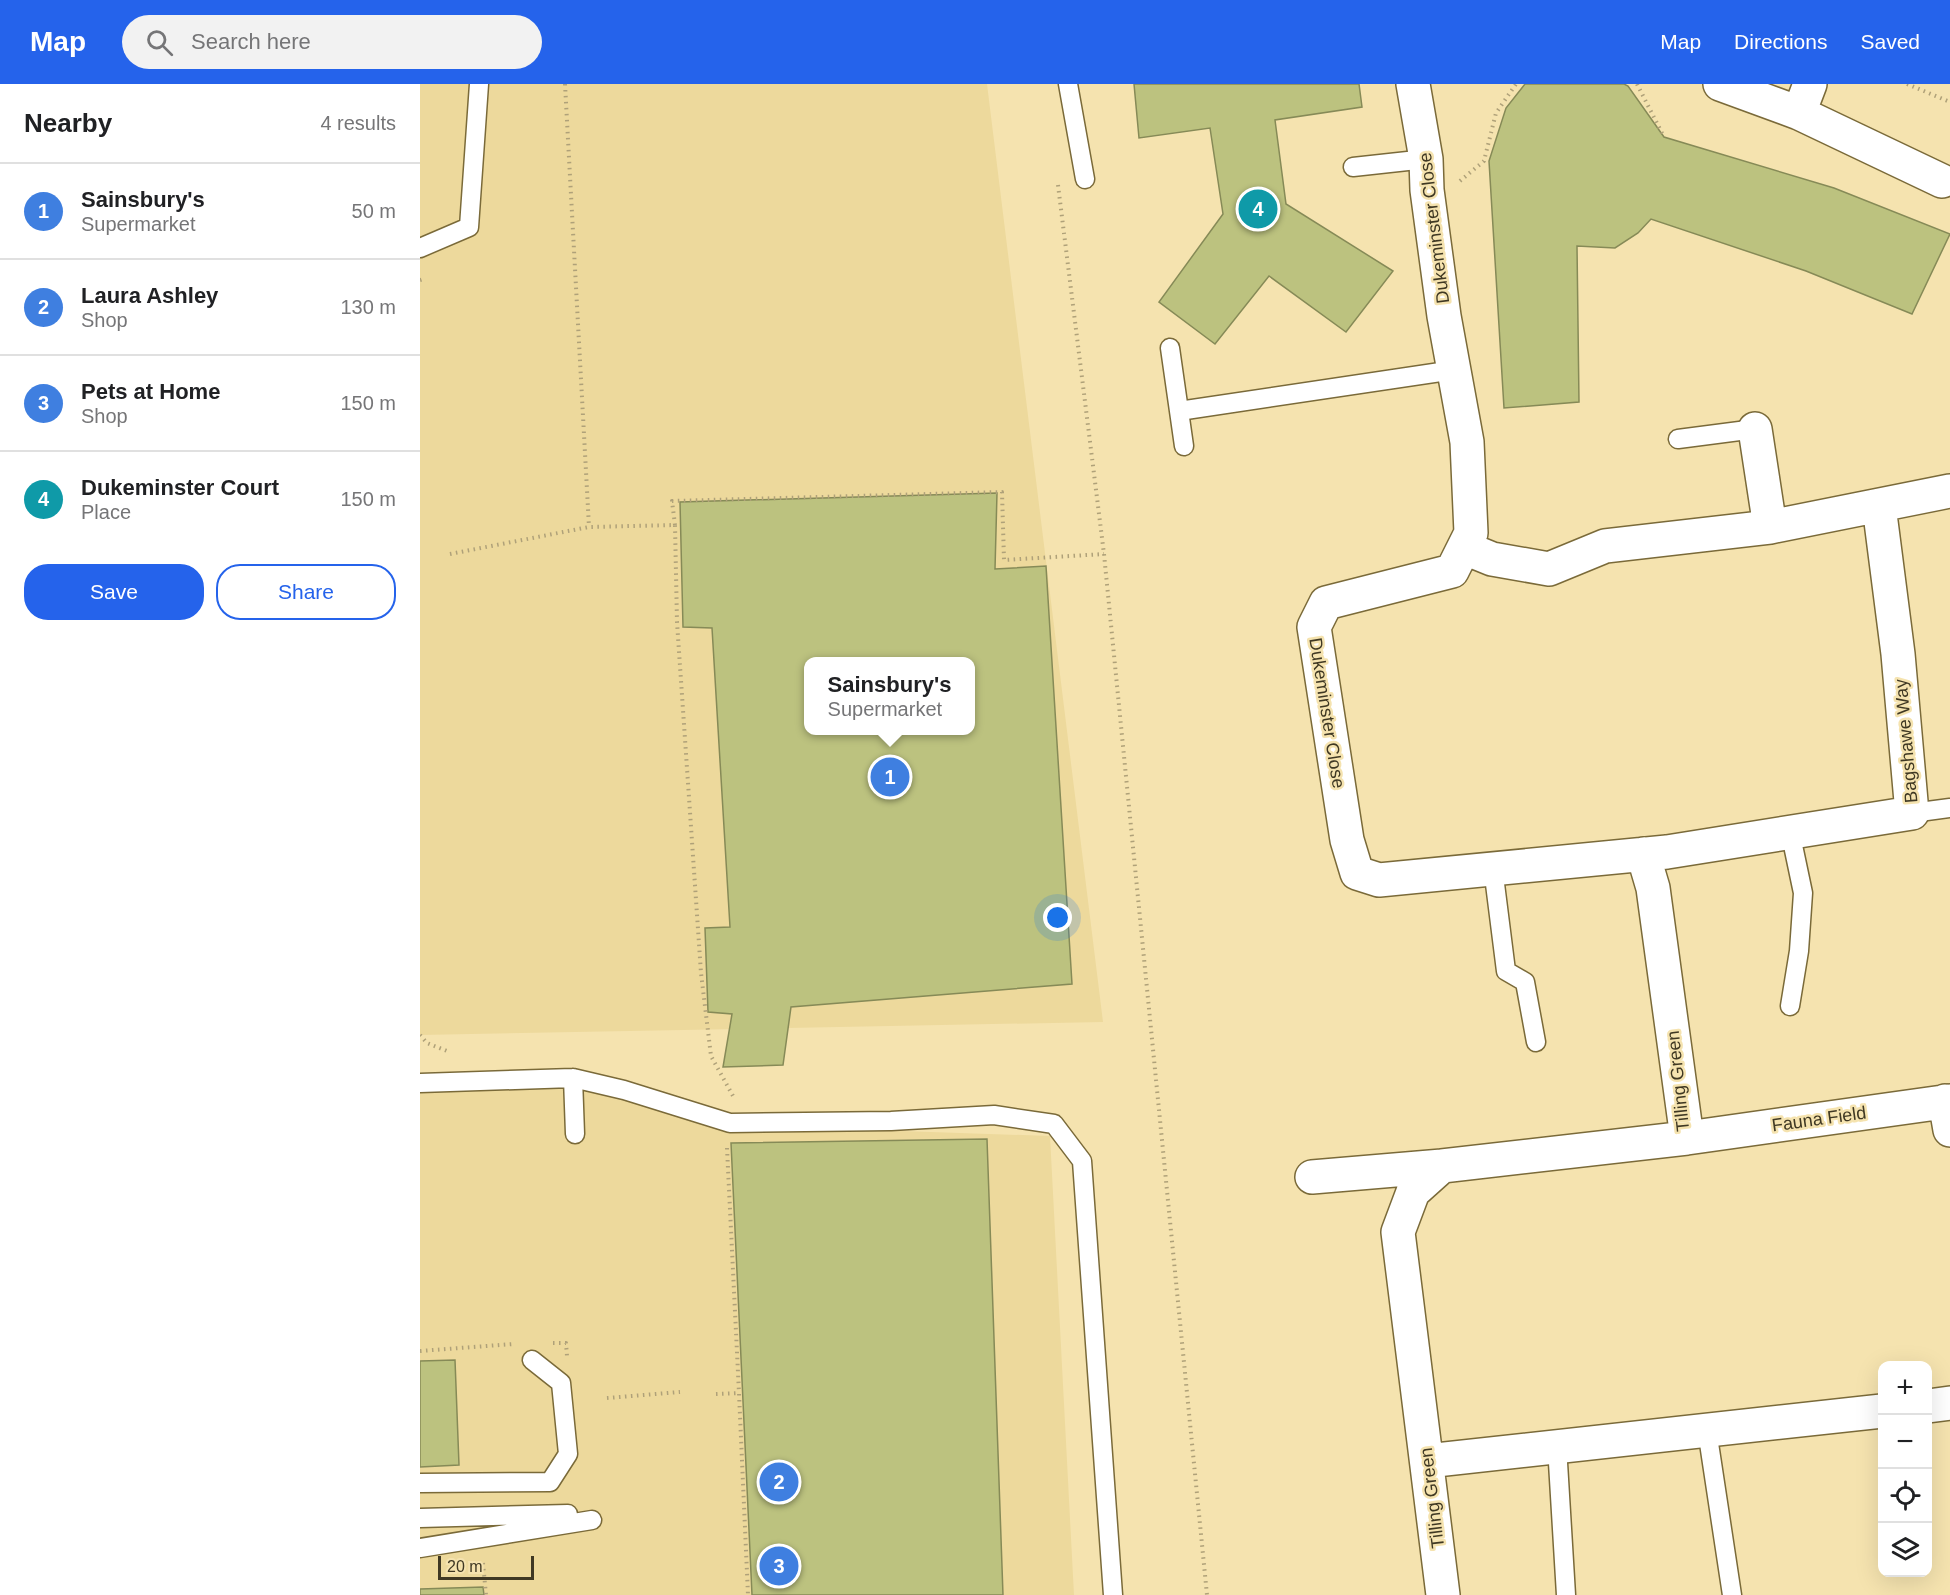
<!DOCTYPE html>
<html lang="en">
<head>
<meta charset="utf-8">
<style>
	body { margin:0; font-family:Helvetica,sans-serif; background:#f2f2f2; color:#202124 }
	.controls { position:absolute; right:18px; bottom:18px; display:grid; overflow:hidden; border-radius:12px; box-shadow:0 6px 24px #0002 }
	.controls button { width:54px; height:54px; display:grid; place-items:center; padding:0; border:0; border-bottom:2px solid #e0e0e0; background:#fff; color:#202124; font:30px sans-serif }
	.scale { position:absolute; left:18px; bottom:15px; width:96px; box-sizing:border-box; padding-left:6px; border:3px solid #3f3823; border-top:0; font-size:16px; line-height:21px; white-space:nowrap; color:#3f3823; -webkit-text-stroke:4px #f5e3af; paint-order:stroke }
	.you { position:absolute; left:638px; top:834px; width:21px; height:21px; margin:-15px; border:4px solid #fff; border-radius:50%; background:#1a73e8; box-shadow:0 0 0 9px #1a73e833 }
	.badge { display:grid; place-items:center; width:39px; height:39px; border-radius:50%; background:#2563eb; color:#fff; font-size:20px; font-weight:700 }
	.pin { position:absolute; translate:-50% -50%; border:3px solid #fff; box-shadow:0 2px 6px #0006 }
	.popup { position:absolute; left:384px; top:573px; width:171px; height:78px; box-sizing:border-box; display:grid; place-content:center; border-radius:12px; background:#fff; filter:drop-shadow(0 2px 4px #0005); font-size:20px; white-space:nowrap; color:#757577 }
	.popup b { font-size:22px; color:#202124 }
	.popup::after { content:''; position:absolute; left:50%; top:100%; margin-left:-12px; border:12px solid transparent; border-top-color:#fff }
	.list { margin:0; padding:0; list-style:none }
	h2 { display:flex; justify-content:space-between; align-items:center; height:78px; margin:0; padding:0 24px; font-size:26px }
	h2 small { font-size:20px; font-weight:400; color:#757577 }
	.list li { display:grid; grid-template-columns:39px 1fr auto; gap:18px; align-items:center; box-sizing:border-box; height:96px; padding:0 24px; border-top:2px solid #e0e0e0 }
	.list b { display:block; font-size:22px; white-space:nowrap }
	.list p { margin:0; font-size:20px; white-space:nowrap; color:#757577 }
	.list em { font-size:20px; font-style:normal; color:#757577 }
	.actions { display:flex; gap:12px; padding:18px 24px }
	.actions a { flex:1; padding:14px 0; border:2px solid #2563eb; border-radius:24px; text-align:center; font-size:21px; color:#2563eb }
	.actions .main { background:#2563eb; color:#fff }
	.icon { flex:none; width:33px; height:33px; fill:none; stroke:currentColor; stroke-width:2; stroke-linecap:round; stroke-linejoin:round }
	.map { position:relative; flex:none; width:1530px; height:1511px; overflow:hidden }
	header { display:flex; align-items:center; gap:36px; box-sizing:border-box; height:84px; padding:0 30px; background:#2563eb; color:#fff }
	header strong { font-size:28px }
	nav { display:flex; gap:33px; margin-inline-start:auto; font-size:21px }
	.search { width:420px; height:54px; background:#f2f2f2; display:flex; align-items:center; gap:15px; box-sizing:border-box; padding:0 21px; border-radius:33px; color:#757577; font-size:22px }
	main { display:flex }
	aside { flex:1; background:#fff }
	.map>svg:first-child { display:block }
</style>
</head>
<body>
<header>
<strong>Map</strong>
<div class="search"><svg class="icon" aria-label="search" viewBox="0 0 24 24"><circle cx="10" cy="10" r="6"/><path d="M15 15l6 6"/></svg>Search here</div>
<nav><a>Map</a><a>Directions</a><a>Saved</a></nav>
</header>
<main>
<aside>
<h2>Nearby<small>4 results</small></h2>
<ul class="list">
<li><span class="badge" style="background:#3f7fe0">1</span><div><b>Sainsbury's</b><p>Supermarket</p></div><em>50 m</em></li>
<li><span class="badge" style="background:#3f7fe0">2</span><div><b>Laura Ashley</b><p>Shop</p></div><em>130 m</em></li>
<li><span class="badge" style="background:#3f7fe0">3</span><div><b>Pets at Home</b><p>Shop</p></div><em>150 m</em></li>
<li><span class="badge" style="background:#0f9aa8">4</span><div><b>Dukeminster Court</b><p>Place</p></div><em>150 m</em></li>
</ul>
<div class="actions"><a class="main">Save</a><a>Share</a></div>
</aside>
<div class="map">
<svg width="1530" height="1511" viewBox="0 0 1530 1511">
	<rect width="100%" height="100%" fill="#f5e3af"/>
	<path fill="#edd99c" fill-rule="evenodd" d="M0,0H567L683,938L0,951ZM389,578H551V646H389Z
		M167,998L304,1041L630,1052L654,1511H0V1004Z"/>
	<path fill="#bcc27f" stroke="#868a57" stroke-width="1.5" fill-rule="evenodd" d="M714,0H939L942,23L855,36L866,120L973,187L926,248L849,192L795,260L739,218L803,130L790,44L719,54Z
		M1105,0H1204L1208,2L1244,53L1414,104L1530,150L1492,230L1386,187L1231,135L1218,149L1195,164L1157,162L1159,318L1084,324L1069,77L1086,24Z
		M577,409L575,485L626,482L652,900L371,923L363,981L303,983L312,930L288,928L285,844L310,843L292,544L263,543L260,418ZM389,578H551V646H389Z
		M567,1055L583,1511H332L311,1059Z
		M35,1276L39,1381L0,1383V1277Z
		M63,1503L64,1511H0V1505Z"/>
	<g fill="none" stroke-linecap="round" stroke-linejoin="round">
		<defs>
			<path id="service" d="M648,0L665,95
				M933,83L1006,75
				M0,164L49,143L59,0
				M750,264L764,362
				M759,327L1034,286
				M1258,355L1335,345
				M1492,729L1530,724
				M1073,784L1086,887L1105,898L1116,958
				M1370,922L1379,867L1383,809L1370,747
				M153,994L155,1050
				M0,999L153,994L204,1006L310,1039L471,1037L574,1031L634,1040L662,1077L693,1511
				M1287,1346L1312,1511
				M1137,1362L1146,1511
				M0,1399L130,1398L148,1370L141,1299L112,1276
				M0,1434L148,1430
				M0,1464L172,1436"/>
			<path id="minor" d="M993,0L1006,75L1007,106L1024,232L1047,358L1051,449L1032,487L906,519L894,543L927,756L937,789L959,796L1247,768L1492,729L1478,570L1459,422
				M1300,0L1379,29
				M1390,0L1379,29L1522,97
				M1335,345L1350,443
				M1045,464L1072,475L1129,485L1185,462L1350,443L1530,407
				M1223,770L1233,804L1267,1054
				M1525,1017L1530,1046
				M892,1093L1022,1082
				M1508,1322L1530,1319
				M1007,1377L1462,1327
				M1023,1511L978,1148L993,1108L1022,1082L1267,1054L1530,1017"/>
		</defs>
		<use href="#service" stroke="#7a6a39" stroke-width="21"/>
		<use href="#minor" stroke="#7a6a39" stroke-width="36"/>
		<path stroke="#afa179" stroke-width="4" stroke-dasharray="1.5 4.5" stroke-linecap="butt" d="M145,0L169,443
			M1217,0L1244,53
			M1487,0L1530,18
			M1040,97L1064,77L1076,29L1096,0
			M638,101L684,470L787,1511
			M0,196L3,195
			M255,441L252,417L582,408L584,476L684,470
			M30,470L169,443L255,441L257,538L281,889L291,972L313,1012
			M0,951L7,959L27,967
			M307,1064L319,1309
			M133,1259H146L147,1272
			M0,1267L93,1260
			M296,1310L319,1309L328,1511
			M187,1314L260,1308
			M63,1479L66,1511"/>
		<use href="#service" stroke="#fff" stroke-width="18"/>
		<use href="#minor" stroke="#fff" stroke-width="33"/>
	</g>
	<g text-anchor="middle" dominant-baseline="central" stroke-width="5" stroke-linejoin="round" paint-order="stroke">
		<g font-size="18" fill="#3f3823" stroke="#f5e3af">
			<text transform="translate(1014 144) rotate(-97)">Dukeminster Close</text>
			<text transform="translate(907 629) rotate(81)">Dukeminster Close</text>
			<text transform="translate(1486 657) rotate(-95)">Bagshawe Way</text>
			<text transform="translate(1258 997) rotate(-96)">Tilling Green</text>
			<text transform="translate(1399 1035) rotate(-8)">Fauna Field</text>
			<text transform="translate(1012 1414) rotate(-97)">Tilling Green</text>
		</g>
	</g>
</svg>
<div class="controls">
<button>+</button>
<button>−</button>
<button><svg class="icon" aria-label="locate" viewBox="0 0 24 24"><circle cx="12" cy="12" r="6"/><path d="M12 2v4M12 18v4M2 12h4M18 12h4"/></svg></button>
<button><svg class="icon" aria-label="layers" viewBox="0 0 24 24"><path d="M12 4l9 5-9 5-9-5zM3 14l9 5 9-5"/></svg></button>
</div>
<div class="scale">20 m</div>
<div class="you"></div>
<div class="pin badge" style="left:470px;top:693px;background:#3f7fe0">1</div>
<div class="popup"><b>Sainsbury's</b>Supermarket</div>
<div class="pin badge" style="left:359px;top:1398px;background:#3f7fe0">2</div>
<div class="pin badge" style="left:359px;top:1482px;background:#3f7fe0">3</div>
<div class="pin badge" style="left:838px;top:125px;background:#0f9aa8">4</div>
</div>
</main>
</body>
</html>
